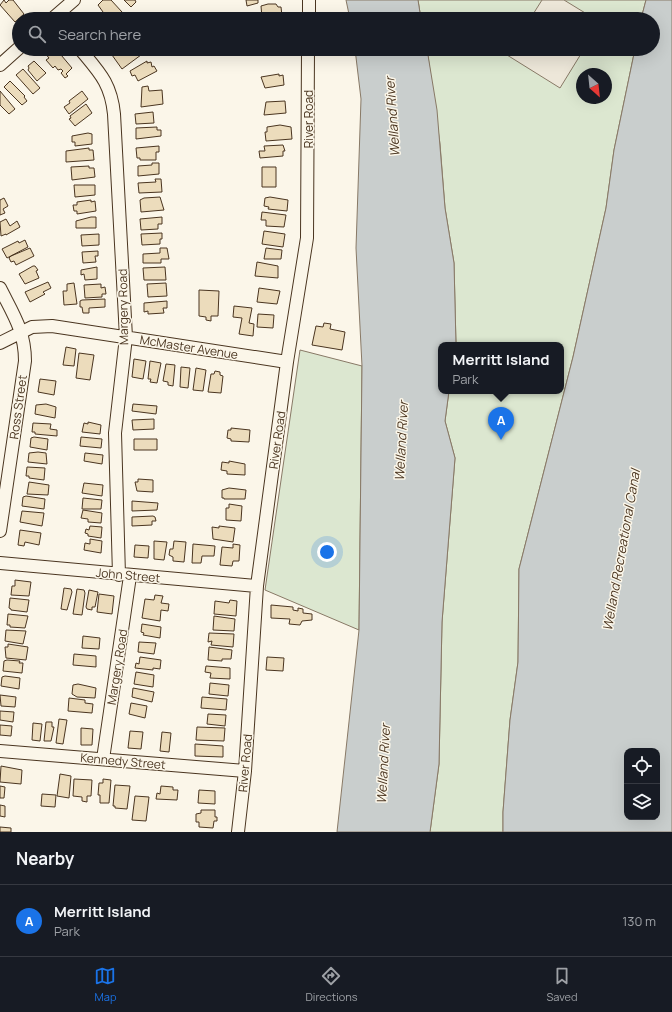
<!DOCTYPE html>
<html lang="en">
<head>
<meta charset="utf-8">
<style>
	body { margin:0; font-family:Manrope,sans-serif; background:#20242c; color:#f1f3f6 }
	.controls { position:absolute; right:12px; bottom:12px; display:grid; overflow:hidden; border-radius:8px; box-shadow:0 4px 16px #0002 }
	.controls button { width:36px; height:36px; display:grid; place-items:center; padding:0; border:0; border-bottom:1px solid #363941; background:#171b24; color:#f1f3f6; font:20px sans-serif }
	.compass { position:absolute; left:576px; top:68px; width:36px; height:36px; border-radius:50%; background:#171b24; box-shadow:0 4px 16px #0002; rotate:153deg }
	.you { position:absolute; left:327px; top:552px; width:14px; height:14px; margin:-10px; border:3px solid #fff; border-radius:50%; background:#1a73e8; box-shadow:0 0 0 6px #1a73e833 }
	.badge { display:grid; place-items:center; width:26px; height:26px; border-radius:50%; background:#1a73e8; color:#fff; font-size:13px; font-weight:700 }
	.pin { position:absolute; translate:-50% -33px; filter:drop-shadow(0 1px 2px #0008) }
	.pin::after { content:''; position:absolute; top:21px; width:14px; height:12px; background:inherit; clip-path:polygon(0 0,100% 0,50% 100%) }
	.popup { position:absolute; left:438px; top:342px; width:126px; height:52px; box-sizing:border-box; display:grid; place-content:center; border-radius:8px; background:#171b24; filter:drop-shadow(0 1px 3px #0005); font-size:13px; white-space:nowrap; color:#9ea1a6 }
	.popup b { font-size:15px; color:#f1f3f6 }
	.popup::after { content:''; position:absolute; left:50%; top:100%; margin-left:-8px; border:8px solid transparent; border-top-color:#171b24 }
	.list { margin:0; padding:0; list-style:none }
	h2 { display:flex; justify-content:space-between; align-items:center; height:52px; margin:0; padding:0 16px; font-size:17px }
	h2 small { font-size:13px; font-weight:400; color:#9ea1a6 }
	.list li { display:grid; grid-template-columns:26px 1fr auto; gap:12px; align-items:center; box-sizing:border-box; height:72px; padding:0 16px; border-top:1px solid #363941 }
	.list b { display:block; font-size:15px; white-space:nowrap }
	.list p { margin:0; font-size:13px; white-space:nowrap; color:#9ea1a6 }
	.list em { font-size:13px; font-style:normal; color:#9ea1a6 }
	.icon { flex:none; width:22px; height:22px; fill:none; stroke:currentColor; stroke-width:2; stroke-linecap:round; stroke-linejoin:round }
	.map { position:relative; flex:none; width:672px; height:832px; overflow:hidden }
	.search { position:absolute; background:#171b24; box-shadow:0 4px 16px #0002; left:12px; right:12px; top:12px; height:44px; display:flex; align-items:center; gap:10px; box-sizing:border-box; padding:0 14px; border-radius:22px; color:#9ea1a6; font-size:15px }
	.sheet { height:124px; background:#171b24 }
	nav { display:flex; justify-content:space-around; align-items:center; box-sizing:border-box; height:56px; border-top:1px solid #363941; background:#171b24; font-size:11px; color:#9ea1a6 }
	nav a { display:grid; justify-items:center; gap:2px }
	nav .on { color:#1a73e8 }
	.map>svg:first-child { display:block }
</style>
</head>
<body>
<div class="map">
<svg width="672" height="832" viewBox="0 0 672 832">
	<rect width="100%" height="100%" fill="#fbf6e9"/>
	<path fill="#dce7d0" stroke="#887966" fill-rule="evenodd" d="M418,0H646L641,19H421Z
		M427,49H635L614,150L606,208L573,357L519,569L518,662L510,720L503,812V832H430L439,764L442,622L455,458L445,421L449,391H561V345H456L454,263L445,208L440,144ZM582,74H606V98H582Z
		M300,350L362,366L359,630L265,590Z"/>
	<path fill="#ede7d9" stroke="#887966" d="M542,0H564L595,19H530Z
		M511,49H584L560,88L507,55Z"/>
	<path fill="#c9cecd" stroke="#887966" fill-rule="evenodd" d="M346,0H418L421,19H350Z
		M646,0H672V832H503V812L510,720L518,662L519,569L573,357L606,208L614,150L635,49H653V19H641ZM627,751H657V817H627Z
		M355,49H427L437,110L445,208L454,263L456,345H441V391H449L445,421L455,458L442,622L439,764L430,832H337L359,630L362,366L356,248L361,99Z"/>
	<path fill="#ecdcbc" stroke="#4a3520" d="M4,0L6,3L9,0H13L24,14L15,22L0,5Z
		M103,0H111L122,12L114,19H108L98,5Z
		M124,0H135L136,2L131,7Z
		M246,0H258V3L247,6Z
		M268,4H276L278,7H281L282,16L262,18L261,6Z
		M47,49H56L72,68L66,74L68,76L65,78L61,73L63,71L61,69L58,70L55,66L53,68L46,60L49,58L44,52Z
		M120,49L125,53L128,49H143L145,52L122,69L112,55Z
		M242,49H269V50L242,52Z
		M34,61L46,73L37,81L28,70L29,68L28,66Z
		M147,61V63L151,62L152,67L154,66L157,71L138,81L135,75L132,76L130,71Z
		M23,69L40,88L33,94L16,75Z
		M279,74V76L283,75L284,85L265,88L261,77Z
		M10,81L25,96L24,97L27,101L22,105L4,87Z
		M148,86L149,91L162,90L163,104L141,107L142,87Z
		M0,91L15,109L9,114L0,105Z
		M82,91L88,99L69,114L64,107L70,103L69,101Z
		M285,101L286,113L264,115L266,102Z
		M86,104L92,113L75,126L69,119L71,118L70,116Z
		M153,112L154,123L136,124L135,114Z
		M280,125L291,127L292,139L266,141L265,132H267V127Z
		M157,127V130H161V136L136,139V128Z
		M88,133L92,134V144L75,146V142H72V136Z
		M283,145L285,151H283V156L260,158L259,151H265L264,146Z
		M159,146V152H156V160H140V158H137L136,148Z
		M89,148V150H93L94,160L66,162V151Z
		M152,163H159V174L138,176V166L152,165Z
		M89,166V168H94L95,177L72,180L71,167Z
		M262,167H276V187H262Z
		M155,179H161L162,192L139,193L138,183L156,182Z
		M74,185H95V195L75,197Z
		M160,197L164,210L141,212L140,200L144,198Z
		M270,197L288,200L287,211L268,209L269,207L264,206L265,198Z
		M4,198L8,206L3,209L5,213L0,215V200Z
		M91,200V202L95,201L96,211L77,214V211H74L73,205H77V202Z
		M262,212L286,215L284,227L266,226V220H261Z
		M91,217H96V228H76V221Z
		M162,217V224H158V229L141,230L140,219Z
		M6,219L10,226L17,221L20,227L6,235V234L1,236L0,222Z
		M264,231L285,234L283,247L262,244Z
		M162,233V239H160V244L142,245L141,234Z
		M99,234V245L82,246L81,235Z
		M25,240L28,247L7,258L2,249L18,241L19,243Z
		M30,248L34,256L16,265L14,261L11,262L9,258L11,256Z
		M160,248H167L169,259H161V263H143V254L160,253Z
		M266,248L282,250L281,259H264Z
		M98,251V256H95L96,262L83,263L82,252Z
		M257,262L278,266V278L255,276Z
		M33,266H35L38,270L36,271L39,278L25,284L19,274Z
		M97,267V279L85,280L84,274L81,275V270Z
		M165,267L166,280H144L143,268Z
		M48,282L51,288L43,292L45,294L30,302L25,292Z
		M74,283L77,304L64,305L63,291H67V284Z
		M166,283L167,296L148,297L147,284Z
		M101,284V288L105,287L106,294H102V297L85,298L84,285Z
		M259,288L280,291L277,304L257,302Z
		M199,290L219,291L218,316H211V321L206,320V317L199,316Z
		M105,299V307L89,308V313H83L82,307H80V301L82,300Z
		M167,301V308H163L164,313L148,314V311L144,312V303Z
		M234,306L252,308L249,323L254,324L253,336L239,334L242,318L233,317Z
		M258,314L274,315L273,328L257,327Z
		M324,323L331,324L330,329L345,332L342,350L312,345L316,326L323,327Z
		M66,347L76,349L74,366L63,365Z
		M79,353L94,355L90,380L76,378Z
		M134,359L146,361L143,379L132,377Z
		M150,361L161,363L157,383L150,382L151,379H148Z
		M166,364L175,365L173,386L168,385V382L163,381Z
		M181,367L190,368L188,388L180,387Z
		M196,368L206,370L203,391L193,390Z
		M215,371L220,372V375L223,376L221,393L208,392L211,374H214Z
		M40,379L56,381L54,395L38,392Z
		M46,404L56,407L55,418L35,414L36,405Z
		M133,404L157,406L156,414L132,411Z
		M154,419V429L133,430L132,420Z
		M88,422L101,425L100,434L82,432L84,423L88,424Z
		M33,423L51,424L50,429L57,430V436L35,434V432H32Z
		M231,428L250,430L249,442L231,441V439L227,438L228,430H231Z
		M34,437L48,439L47,450L30,447L31,438Z
		M81,437L102,439L101,448L80,446Z
		M134,439H157V450H134Z
		M38,452L46,453L47,464L28,462L29,453Z
		M85,453L103,455L102,464L84,461Z
		M229,461L245,464V475L227,474V471L221,470L222,462L229,463Z
		M27,467L45,468L44,480L29,478V476H26Z
		M138,479L153,480V492L137,491L135,482H138Z
		M29,482L49,485L48,495L27,494Z
		M84,483L103,485L102,496L82,493Z
		M229,488L246,490L245,499H224V498H222V490Z
		M26,496L45,499L44,509L22,506L23,497Z
		M83,498L102,500L101,509H82Z
		M132,501L158,503L157,510L132,511Z
		M229,504L242,506L241,521L226,520V508H229Z
		M83,510L102,513L101,523L88,522V519L81,518Z
		M22,511L44,513L42,526L20,522Z
		M153,516L155,517L156,521H152V525L132,526V517Z
		M90,526L102,527L101,538L88,536V534L85,533L86,529L89,530Z
		M219,526L235,528L233,542L213,539L212,527L219,528Z
		M20,530L41,533L39,545L25,542L24,546L18,545Z
		M90,539L102,541L101,553L84,550L85,543L90,544Z
		M154,541L167,542L164,560L154,559Z
		M174,541L186,542L184,562L173,561V557L169,555L170,549H173Z
		M193,544L215,546L214,556H202L201,563H192Z
		M233,544L240,545L239,561H233L232,566L220,565L222,547L233,548Z
		M135,545L149,546L148,558L134,557Z
		M15,580L31,582L29,596L11,595L12,586H15Z
		M64,588L71,589L72,592L67,610L61,609Z
		M77,589L84,590L85,593L82,615L73,614Z
		M89,590L98,592L95,607H92V610L87,609L86,607Z
		M99,594L114,596L112,614L97,612Z
		M155,595L163,596L161,603L169,604L168,611L161,610L160,621L142,618L145,599L154,600Z
		M10,598L29,600L27,612L11,610V609L9,608Z
		M230,600L237,601L236,616L214,614L215,601L229,603Z
		M271,605L293,607V610L298,611V608L303,609V613L312,614V620L302,621L300,625L289,624L290,619L271,618Z
		M8,614L28,616L25,628L10,627V625H7Z
		M214,616L235,619L234,631L213,630Z
		M142,624L161,627L160,638L143,635L144,633L141,632Z
		M6,630L26,631L23,644L5,641Z
		M209,633L234,634L233,647L211,645L212,641L208,642Z
		M83,636L100,638L99,649L82,648Z
		M139,642L156,643L154,654L138,652Z
		M8,644L28,647L26,660L6,658L5,647H8Z
		M209,647L232,650L231,659H222V661L208,660Z
		M74,654L96,656V667L73,665Z
		M140,657L161,660L160,669L153,668V670L135,668L136,663L139,664Z
		M267,657L284,658L283,671L266,670Z
		M7,660L20,661L19,663H23L22,673L3,671L4,661Z
		M206,666L230,668V679L210,678L211,673L205,672Z
		M136,672L154,675L153,687L134,684Z
		M5,676L20,678L19,689L1,686L2,677Z
		M210,683L229,685L228,696L209,694Z
		M78,684L96,688L95,698L77,697L72,694L73,685Z
		M133,688L154,692L152,702L132,697Z
		M0,695L16,697L15,707L1,706Z
		M202,697L227,699L226,710L201,708Z
		M69,698L85,700V703L93,704L92,713L68,711Z
		M131,703L147,706L145,718L129,714Z
		M0,711L14,712L13,722L0,720Z
		M208,714L226,715L225,726L207,724Z
		M59,719L67,720L63,744L56,743Z
		M46,722H52V727H54L51,741H44Z
		M33,723L42,724L40,741L32,740Z
		M0,725L12,726L11,736L0,735Z
		M197,727L225,728L224,741L196,740Z
		M81,728L93,729L92,745H81Z
		M130,731L143,732L141,749L128,748Z
		M162,732L171,733L169,752L160,751Z
		M195,744L223,746V757L195,756Z
		M1,766L22,770L21,784L0,782Z
		M60,774L71,776L69,798L57,796Z
		M74,779L92,780L91,796H87V802L82,801V797L73,796Z
		M103,779L111,780L109,803H100V795H98L99,783H103Z
		M115,785L130,786L127,809L115,808V806H113Z
		M0,786L5,787L4,798H0Z
		M161,786L173,787V790H178L177,800L156,799L157,793L160,794Z
		M199,790L215,791V804L198,803Z
		M42,794L56,795L55,807L41,806Z
		M135,796L149,797L146,821L132,820Z
		M0,805L5,806V817L0,816Z
		M201,810H215V817H217V821H214L213,828L199,827V822H196V814L201,813Z
		M0,827L11,828V832H0Z"/>
	<g fill="none" stroke-linecap="round" stroke-linejoin="round">
		<defs>
			<path id="minor" d="M52,19L74,0
				M309,19V0
				M80,49C99,72 111,83 114,114L126,337L115,433L119,575
				M0,65L19,48
				M0,288C13,314 25,331 25,361L0,531
				M0,343L32,327L52,326L287,362
				M0,563L257,586
				M0,751L245,771
				M103,759L130,576
				M238,832L245,771L257,586L287,362L307,238L308,49"/>
		</defs>
		<use href="#minor" stroke="#4a3520" stroke-width="14"/>
		<use href="#minor" stroke="#fbf6e9" stroke-width="12"/>
	</g>
	<g text-anchor="middle" dominant-baseline="central" stroke-width="3" stroke-linejoin="round" paint-order="stroke">
		<g font-size="12" fill="#4a3520" stroke="#fbf6e9">
			<text transform="translate(308 119) rotate(-90)">River Road</text>
			<text transform="translate(123 307) rotate(-91)">Margery Road</text>
			<text transform="translate(189 347) rotate(9)">McMaster Avenue</text>
			<text transform="translate(18 407) rotate(-82)">Ross Street</text>
			<text transform="translate(277 440) rotate(-82)">River Road</text>
			<text transform="translate(128 575) rotate(5)">John Street</text>
			<text transform="translate(117 667) rotate(-81)">Margery Road</text>
			<text transform="translate(123 761) rotate(5)">Kennedy Street</text>
			<text transform="translate(245 763) rotate(-85)">River Road</text>
		</g>
		<g font-size="13" font-style="italic" fill="#4a3520" stroke="#fbf6e9">
			<text transform="translate(392 117) rotate(-94)">Welland River</text>
			<text transform="translate(401 441) rotate(-87)">Welland River</text>
			<text transform="translate(621 550) rotate(-80)">Welland Recreational Canal</text>
			<text transform="translate(383 764) rotate(-87)">Welland River</text>
		</g>
	</g>
</svg>
<div class="controls">
<button><svg class="icon" aria-label="locate" viewBox="0 0 24 24"><circle cx="12" cy="12" r="6"/><path d="M12 2v4M12 18v4M2 12h4M18 12h4"/></svg></button>
<button><svg class="icon" aria-label="layers" viewBox="0 0 24 24"><path d="M12 4l9 5-9 5-9-5zM3 14l9 5 9-5"/></svg></button>
</div>
<svg class="compass" viewBox="-18 -18 36 36"><path d="M0-13l5 13h-10z" fill="#e53935"/><path d="M0 13l5-13h-10z" fill="#9ea1a6"/></svg>
<div class="you"></div>
<div class="pin badge" style="left:501px;top:440px">A</div>
<div class="popup"><b>Merritt Island</b>Park</div>
<div class="search"><svg class="icon" aria-label="search" viewBox="0 0 24 24"><circle cx="10" cy="10" r="6"/><path d="M15 15l6 6"/></svg>Search here</div>
</div>
<section class="sheet">
<h2>Nearby<small></small></h2>
<ul class="list">
<li><span class="badge">A</span><div><b>Merritt Island</b><p>Park</p></div><em>130 m</em></li>
</ul>
</section>
<nav>
<a class="on"><svg class="icon" aria-label="map" viewBox="0 0 24 24"><path d="M3 6l6-2 6 2 6-2v14l-6 2-6-2-6 2zM9 4v14M15 6v14"/></svg>Map</a>
<a><svg class="icon" aria-label="directions" viewBox="0 0 24 24"><path d="M12 3l9 9-9 9-9-9zM9 14v-3h6M13 9l2 2-2 2"/></svg>Directions</a>
<a><svg class="icon" aria-label="saved" viewBox="0 0 24 24"><path d="M7 4h10v16l-5-4-5 4z"/></svg>Saved</a>
</nav>
</body>
</html>
